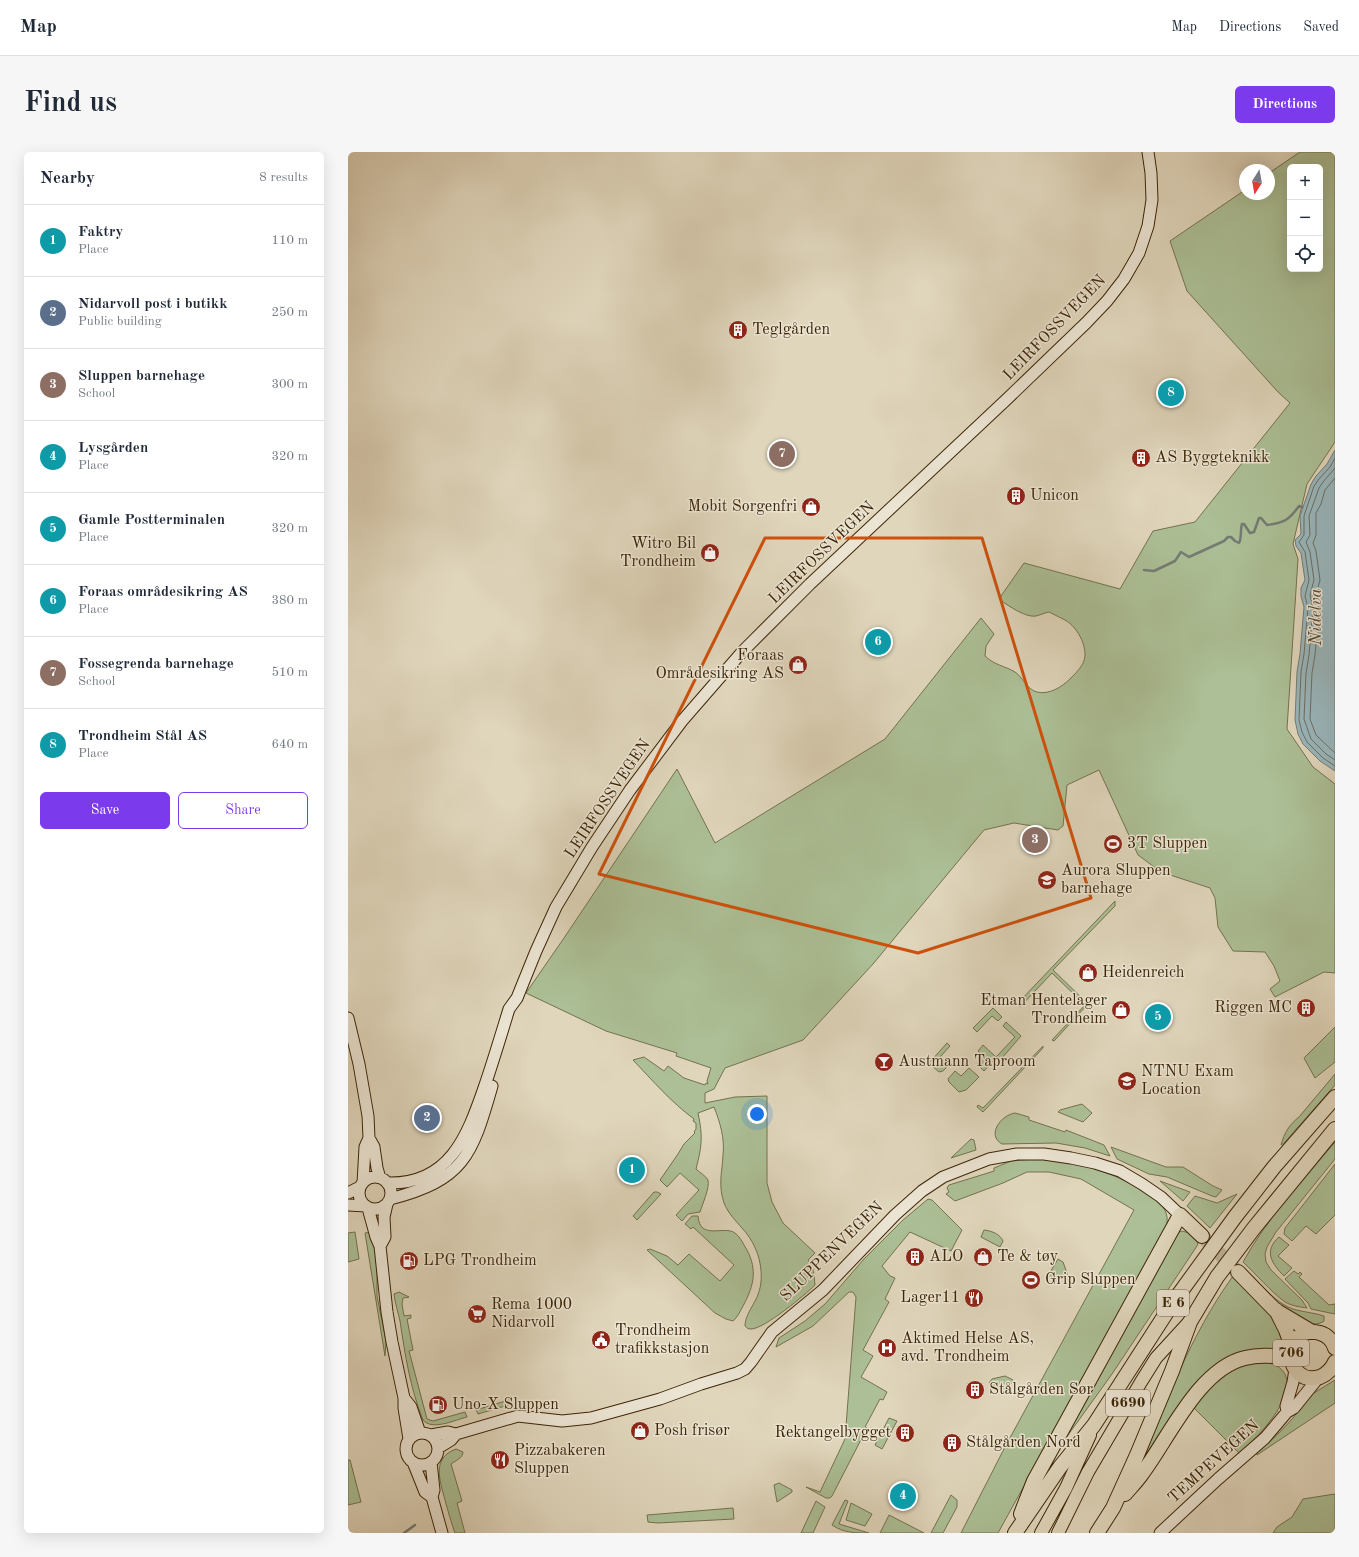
<!DOCTYPE html>
<html lang="en">
<head>
<meta charset="utf-8">
<style>
	body { margin:0; font-family:"Old Standard TT",serif; background:#f6f6f7; color:#1f2937 }
	.controls { position:absolute; right:12px; top:12px; display:grid; overflow:hidden; border-radius:6px; box-shadow:0 4px 16px #0002 }
	.controls button { width:36px; height:36px; display:grid; place-items:center; padding:0; border:0; border-bottom:1px solid #e0e1e3; background:#fff; color:#1f2937; font:20px sans-serif }
	.compass { position:absolute; left:891px; top:12px; width:36px; height:36px; border-radius:50%; background:#fff; box-shadow:0 4px 16px #0002; rotate:191deg }
	.you { position:absolute; left:409px; top:962px; width:14px; height:14px; margin:-10px; border:3px solid #fff; border-radius:50%; background:#1a73e8; box-shadow:0 0 0 6px #1a73e833 }
	.badge { display:grid; place-items:center; width:26px; height:26px; border-radius:50%; background:#7c3aed; color:#fff; font-size:13px; font-weight:700 }
	.pin { position:absolute; translate:-50% -50%; border:2px solid #fff; box-shadow:0 1px 4px #0006 }
	.list { margin:0; padding:0; list-style:none }
	h2 { display:flex; justify-content:space-between; align-items:center; height:52px; margin:0; padding:0 16px; font-size:17px }
	h2 small { font-size:13px; font-weight:400; color:#747a83 }
	.list li { display:grid; grid-template-columns:26px 1fr auto; gap:12px; align-items:center; box-sizing:border-box; height:72px; padding:0 16px; border-top:1px solid #e0e1e3 }
	.list b { display:block; font-size:15px; white-space:nowrap }
	.list p { margin:0; font-size:13px; white-space:nowrap; color:#747a83 }
	.list em { font-size:13px; font-style:normal; color:#747a83 }
	.actions { display:flex; gap:8px; padding:12px 16px }
	.actions a { flex:1; padding:9px 0; border:1px solid #7c3aed; border-radius:6px; text-align:center; font-size:14px; color:#7c3aed }
	.actions .main { background:#7c3aed; color:#fff }
	.icon { flex:none; width:22px; height:22px; fill:none; stroke:currentColor; stroke-width:2; stroke-linecap:round; stroke-linejoin:round }
	.map { position:relative; flex:none; width:987px; height:1381px; overflow:hidden; border-radius:6px }
	header { display:flex; align-items:center; gap:24px; box-sizing:border-box; height:56px; padding:0 20px; background:#fff; border-bottom:1px solid #e0e1e3 }
	header strong { font-size:19px }
	nav { display:flex; gap:22px; margin-inline-start:auto; font-size:14px }
	.intro { display:flex; align-items:center; justify-content:space-between; box-sizing:border-box; height:96px; padding:0 24px }
	h1 { margin:0; font-size:28px }
	.button { padding:10px 18px; border-radius:6px; background:#7c3aed; color:#fff; font-size:14px; font-weight:700 }
	main { display:flex; gap:24px; padding:0 24px }
	aside { flex:1; background:#fff; border-radius:6px; box-shadow:0 4px 16px #0002 }
	.map>svg:first-child { display:block }
</style>
</head>
<body>
<header>
<strong>Map</strong>
<nav><a>Map</a><a>Directions</a><a>Saved</a></nav>
</header>
<div class="intro"><h1>Find us</h1><a class="button">Directions</a></div>
<main>
<aside>
<h2>Nearby<small>8 results</small></h2>
<ul class="list">
<li><span class="badge" style="background:#0f9aa8">1</span><div><b>Faktry</b><p>Place</p></div><em>110 m</em></li>
<li><span class="badge" style="background:#5c6f8a">2</span><div><b>Nidarvoll post i butikk</b><p>Public building</p></div><em>250 m</em></li>
<li><span class="badge" style="background:#8d6e63">3</span><div><b>Sluppen barnehage</b><p>School</p></div><em>300 m</em></li>
<li><span class="badge" style="background:#0f9aa8">4</span><div><b>Lysgården</b><p>Place</p></div><em>320 m</em></li>
<li><span class="badge" style="background:#0f9aa8">5</span><div><b>Gamle Postterminalen</b><p>Place</p></div><em>320 m</em></li>
<li><span class="badge" style="background:#0f9aa8">6</span><div><b>Foraas områdesikring AS</b><p>Place</p></div><em>380 m</em></li>
<li><span class="badge" style="background:#8d6e63">7</span><div><b>Fossegrenda barnehage</b><p>School</p></div><em>510 m</em></li>
<li><span class="badge" style="background:#0f9aa8">8</span><div><b>Trondheim Stål AS</b><p>Place</p></div><em>640 m</em></li>
</ul>
<div class="actions"><a class="main">Save</a><a>Share</a></div>
</aside>
<div class="map">
<svg width="987" height="1381" viewBox="0 0 987 1381">
	<rect width="100%" height="100%" fill="#e0d6bc"/>
	<filter id="stains"><feTurbulence type="fractalNoise" baseFrequency=".005" numOctaves="4"/><feColorMatrix values="0 0 0 0 .2 0 0 0 0 .09 0 0 0 0 .02 0 0 0 .5 -.17"/></filter>
	<radialGradient id="worn" r=".72"><stop offset=".6" stop-color="#630" stop-opacity="0"/><stop offset="1" stop-color="#630" stop-opacity=".3"/></radialGradient>
	<path fill="#acbf96" stroke="#74724e" fill-rule="evenodd" d="M952,0H987V290L959,332L945,392L950,407L939,577L965,615L987,632V821L976,820L927,845L922,837L932,829L926,814L917,800L885,799L870,775L867,746L862,736L813,720L790,703L751,618L719,633L715,674L710,678L666,671L636,678L525,812L455,888L377,916L366,937L357,941V951L387,945L419,944V1031L424,1050L435,1071L467,1101L460,1108C466,1115 466,1124 467,1133C457,1143 416,1177 403,1177C400,1177 399,1176 397,1174C397,1165 403,1157 407,1149C412,1140 414,1130 413,1119C412,1103 405,1088 394,1076C387,1068 380,1061 376,1051C370,1033 374,1021 375,1003C377,987 372,970 366,955L350,961C355,984 354,994 348,1017C351,1020 358,1024 360,1028C362,1036 354,1053 352,1060L340,1062L334,1069L328,1063L351,1038L332,1021L319,1035L312,1028L330,1002L336,992L347,981L346,980L348,977V971L345,969L346,967C323,950 305,929 285,908L296,905L316,919L320,914L336,926L357,933L358,931L360,932L359,929L363,916L328,904L329,901L258,879L178,841L216,786L329,617L367,691L537,587L633,466L646,482L638,494L637,504C646,513 657,514 667,520C675,525 678,537 689,540C701,543 714,535 722,527C726,523 731,518 734,513C743,499 730,475 717,468C712,465 706,463 701,460C696,461 692,463 688,464C678,466 661,454 652,448L653,444L676,411L772,437L805,379L847,370L942,251L930,240L839,139L822,89L897,38V42H921V21ZM942,15H972V117H942Z
		M767,749V754L705,818L740,852L706,889L704,888L737,853L704,821L672,855L671,850Z
		M645,856L654,865L650,869L644,864L629,880L625,876Z
		M658,870L673,884L654,906L650,908H646L636,919L629,912L632,909L630,907L634,903L630,899L635,893L648,905L667,885L655,874Z
		M987,875V910L967,926L956,906Z
		M599,891L602,894L592,905L601,913L595,919L591,920L583,913L582,910Z
		M695,894V896L635,960L629,955L630,953L635,956Z
		M621,916L631,925L618,938L611,940L601,930L600,927L607,919L613,924Z
		M987,922V933L937,990L933,993C936,981 942,972 951,965Z
		M734,952L744,961L735,970L710,960L712,958Z
		M667,961L681,965V968L717,980L718,978L756,993L762,1004L737,996L708,991L654,992C638,983 653,963 667,961Z
		M623,987L626,988L628,998L603,1006Z
		M987,990V1007L928,1080L919,1095L917,1102L918,1110L923,1118L954,1148L959,1156C952,1155 944,1154 937,1150C922,1139 909,1123 895,1110C918,1068 956,1026 987,990Z
		M763,995L818,1015H835L865,1034L874,1038L868,1045L864,1044L819,1025L801,1022L769,1007Z
		M685,1007C725,1008 766,1019 799,1042C807,1047 815,1052 818,1061C820,1066 819,1072 818,1077L650,1381H613L657,1295L786,1058L733,1027L701,1020H679L655,1031L607,1049L598,1042L601,1040L599,1036L601,1033L643,1020L646,1019V1016L663,1009Z
		M987,1012V1063L968,1082L958,1074L944,1089L936,1082L937,1076Z
		M812,1029L842,1040L835,1049Z
		M306,1040H309L313,1042L289,1068L285,1064Z
		M889,1042L862,1076L839,1054L847,1044L869,1051Z
		M580,1047L584,1048L614,1078L603,1099L562,1080L534,1114L542,1124L547,1126L537,1147L541,1150L515,1198L525,1204L513,1225L539,1240L535,1248L532,1247L517,1275L519,1276L484,1344L482,1346H478L458,1335L472,1340L497,1287L508,1145L505,1140H501L465,1174L428,1195L431,1186L457,1169L477,1152L516,1107L555,1068Z
		M344,1064H350C352,1089 376,1073 387,1081C391,1084 394,1089 396,1093C410,1115 407,1132 395,1154C392,1159 390,1165 385,1169L378,1167L367,1161L299,1098L302,1097L319,1104L330,1113L341,1102L372,1129L386,1113L345,1075L343,1077L337,1072Z
		M636,1078C644,1079 652,1082 655,1089L652,1095L633,1085Z
		M834,1079L841,1081L850,1091L849,1094L764,1222L710,1297L829,1081Z
		M7,1080L11,1107L0,1110V1081Z
		M24,1080L29,1108V1144L38,1189L37,1204L17,1081Z
		M931,1085L941,1093L930,1104L944,1116L936,1124C924,1112 915,1099 931,1085Z
		M710,1107L715,1110L720,1124L717,1126L711,1125L707,1129L699,1125Z
		M893,1113C905,1125 925,1148 940,1155C951,1160 964,1160 976,1164V1169C955,1185 906,1129 892,1116Z
		M946,1119L950,1122L952,1120L954,1122L951,1125L981,1153L987,1152V1162L963,1157L960,1151L937,1127Z
		M885,1124C904,1142 941,1169 934,1198C915,1195 900,1198 882,1205L790,1322C816,1253 842,1184 885,1124Z
		M51,1140L61,1145L55,1146L54,1152L56,1164L63,1163V1166L59,1167L65,1198L61,1199L79,1267L85,1269L117,1260L119,1265C107,1268 84,1279 75,1268C62,1236 57,1202 52,1169C50,1160 47,1151 46,1142Z
		M912,1209C917,1210 924,1210 929,1214C961,1234 908,1288 891,1301L845,1255C857,1239 871,1223 890,1215C897,1212 905,1211 912,1209Z
		M657,1224L665,1228L658,1241L641,1231L644,1227Z
		M987,1228V1251L909,1303V1301L932,1280L945,1266L961,1244Z
		M164,1247V1252L130,1262L128,1258Z
		M541,1266L549,1269L534,1297L527,1293Z
		M108,1297L115,1300C115,1306 107,1309 103,1312L114,1349L109,1351L117,1381H107C103,1370 100,1359 97,1348C92,1329 83,1306 108,1297Z
		M0,1308H2L13,1350L0,1353Z
		M431,1331L444,1338V1340L429,1350L426,1333Z
		M987,1342V1381H925L929,1375L944,1365L955,1347Z
		M603,1343L609,1348V1355L595,1381H583Z
		M497,1348L500,1349L491,1372L521,1381C507,1381 496,1381 484,1373Z
		M468,1349L477,1355L465,1381H453Z
		M503,1351L524,1362L517,1374L498,1368Z
		M385,1356L386,1367L310,1371L300,1370L299,1363Z
		M541,1363L576,1381H532Z"/>
	<path fill="#99b6bc" stroke="#747c74" d="M987,298V619L972,609L955,592L950,582L947,568L949,520L952,502L956,455L953,444V436L957,428L953,401L948,394L947,388L953,382L952,364L963,332L968,324L979,312Z"/>
	<g fill="none" stroke-linecap="round" stroke-linejoin="round">
		<path stroke="#6b6e62" stroke-width="1" d="M987,306L982,315L971,327L966,334L956,364V383L951,390L957,400L961,428L957,444L960,456L956,502L953,520L951,568L954,580L959,590L975,606L987,614
			M987,316L975,330L971,336L961,364L962,383L958,390L962,400L966,428L962,443L965,456L961,503L958,521L956,567L963,587L978,602L987,608
			M987,326L977,338L973,352L968,361V383L965,391L968,399L972,428L968,443L971,456L967,503L964,521L962,567L968,583L987,601"/>
		<path stroke="#747c74" stroke-width="2.5" d="M796,418L806,419L827,409L833,400L841,405L876,389L880,385H883L887,389L891,391C894,385 892,378 894,372H896L902,381L906,380L911,366H913L919,373C936,371 941,368 951,354L954,355
			M56,1381L67,1373"/>
		<path stroke="#bfb398" stroke-width="14" stroke-dasharray="14 7" stroke-linecap="butt" d="M854,1084L888,1118"/>
		<defs>
			<path id="secondary" d="M0,866L11,912L20,964L21,986L26,995L29,1016L32,1026
				M11 1041a16 16 0 1 1 32 0a16 16 0 1 1-32 0Z
				M15,1031L17,995L21,986
				M39,1031C101,1033 119,985 136,936C145,910 153,883 161,857L169,846L188,799L208,755L244,695L282,638L334,569L394,500L462,432L659,247L738,171L759,149L776,127L791,101L800,74L804,48L803,21L800,0
				M0,1041L12,1035
				M42,1047C116,1028 124,1004 144,934
				M0,1053L18,1054
				M20,1056L28,1085L32,1094L39,1160L44,1190L56,1246V1256L61,1287
				M32,1094L37,1085L36,1065L39,1052
				M56,1246L63,1255L72,1281
				M939,1260L938,1254L945,1230L947,1217
				M58 1297a16 16 0 1 1 32 0a16 16 0 1 1-32 0Z
				M83,1283L100,1280L108,1282L170,1264L214,1269L243,1266L312,1247L353,1232L389,1221L397,1217L403,1210L424,1180L475,1138L547,1063L574,1039L595,1025L641,1007L669,1002H696L723,1006L747,1011L772,1019L794,1032L813,1045L832,1063
				M90,1296L103,1288L108,1282
				M65,1310L77,1340L84,1345
				M83,1310L86,1338L84,1345L94,1381
				M812,1381L870,1327L917,1286L939,1260L946,1256L971,1225"/>
			<path id="primary" d="M693,1381L718,1336L742,1283
				M710,1381L740,1320L793,1230L808,1206L841,1170"/>
			<path id="highway" d="M890,1120L927,1158L964,1180
				M928,1158L938,1178L944,1195
				M987,1196C985,1189 979,1183 972,1181C934,1170 934,1236 972,1225C979,1222 984,1217 987,1210
				M777,1342C782,1336 788,1330 793,1323C820,1288 850,1217 897,1206C912,1202 927,1204 943,1206
				M673,1362L686,1329L832,1063L854,1084
				M667,1381L712,1315L746,1273L826,1149L887,1065L926,1015L987,945
				M749,1381L765,1356L789,1303L824,1219L842,1170L869,1125L906,1076L987,977"/>
		</defs>
		<use href="#secondary" stroke="#3d2607" stroke-width="13"/>
		<use href="#primary" stroke="#3d2607" stroke-width="14"/>
		<use href="#highway" stroke="#3d2607" stroke-width="16"/>
		<use href="#secondary" stroke="#ebe4d3" stroke-width="11"/>
		<use href="#primary" stroke="#e0d6bc" stroke-width="12"/>
		<use href="#highway" stroke="#e0d6bc" stroke-width="14"/>
	</g>
	<path fill="none" stroke="#ce510b" stroke-width="3" stroke-linejoin="round" d="M417,386H634L743,746L570,801L251,722Z"/>
	<defs>
		<symbol id="building-disc" viewBox="-11 -11 22 22"><circle r="9.5" fill="#8f2418" stroke="#ebe4d3"/><path d="M-4-6H4V6H1V3H-1V6H-4ZM-2.5-4.3h1.7v1.8h-1.7ZM.8-4.3h1.7v1.8H.8ZM-2.5-1h1.7V.8h-1.7ZM.8-1h1.7V.8H.8Z" fill="#fff"/></symbol>
		<symbol id="shop-disc" viewBox="-11 -11 22 22"><circle r="9.5" fill="#8f2418" stroke="#ebe4d3"/><path d="M-5-2.5h2.3a2.7 3.5 0 0 1 5.4 0H5L5.5 6h-11ZM-1.5-2.5h3a1.5 2.3 0 0 0-3 0Z" fill="#fff"/></symbol>
		<symbol id="stadium-disc" viewBox="-11 -11 22 22"><circle r="9.5" fill="#8f2418" stroke="#ebe4d3"/><path d="M0-5a6.5 5 0 1 0 0 10a6.5 5 0 1 0 0-10ZM-3.5-1.8h7v3.6h-7Z" fill="#fff"/></symbol>
		<symbol id="school-disc" viewBox="-11 -11 22 22"><circle r="9.5" fill="#8f2418" stroke="#ebe4d3"/><path d="M0-5L7-2L0 1L-7-2ZM-4 1L0 2.5L4 1V4Q0 6-4 4Z" fill="#fff"/></symbol>
		<symbol id="bar-disc" viewBox="-11 -11 22 22"><circle r="9.5" fill="#8f2418" stroke="#ebe4d3"/><path d="M-6-5H6L.8 .8V4.5H3.5V6h-7V4.5H-.8V.8Z" fill="#fff"/></symbol>
		<symbol id="university-disc" viewBox="-11 -11 22 22"><circle r="9.5" fill="#8f2418" stroke="#ebe4d3"/><path d="M0-5L7-2L0 1L-7-2ZM-4 1L0 2.5L4 1V4Q0 6-4 4Z" fill="#fff"/></symbol>
		<symbol id="fuel-disc" viewBox="-11 -11 22 22"><circle r="9.5" fill="#8f2418" stroke="#ebe4d3"/><path d="M-5.5-6h7V0h2V4h1.3V-2.5L3-4.5l.8-.8L6-3V5H2.5V1h-1V6h-7ZM-4.2-4.7v3.2H.2V-4.7Z" fill="#fff"/></symbol>
		<symbol id="restaurant-disc" viewBox="-11 -11 22 22"><circle r="9.5" fill="#8f2418" stroke="#ebe4d3"/><path d="M-5-6h1v4h1v-4h1v4h1v-4h1v5L-1.5 .5V6h-2V.5L-5-1ZM5-6V6H3V1.5H1.5Q1.5-4 5-6Z" fill="#fff"/></symbol>
		<symbol id="supermarket-disc" viewBox="-11 -11 22 22"><circle r="9.5" fill="#8f2418" stroke="#ebe4d3"/><path d="M-6-5.5h2.5l.6 2H6L4.5 2H-2.5L-4.4-4H-6ZM-1.5 3.2a1.3 1.3 0 1 0 .1 0ZM3 3.2a1.3 1.3 0 1 0 .1 0Z" fill="#fff"/></symbol>
		<symbol id="civic-disc" viewBox="-11 -11 22 22"><circle r="9.5" fill="#8f2418" stroke="#ebe4d3"/><path d="M-.6-6.5H3V-4.5H.6V-3L4-1V1h2V6H-6V1h2V-1L-.6-3ZM-1.2 2.5V6h2.4V2.5Z" fill="#fff"/></symbol>
		<symbol id="hospital-disc" viewBox="-11 -11 22 22"><circle r="9.5" fill="#8f2418" stroke="#ebe4d3"/><path d="M-5-5h3v3.5h4V-5h3V5h-3V1.5h-4V5h-3Z" fill="#fff"/></symbol>
	</defs>
	<g fill-rule="evenodd">
		<use href="#building-disc" x="379" y="167" width="22" height="22"/>
		<use href="#building-disc" x="782" y="295" width="22" height="22"/>
		<use href="#building-disc" x="657" y="333" width="22" height="22"/>
		<use href="#shop-disc" x="452" y="344" width="22" height="22"/>
		<use href="#shop-disc" x="351" y="390" width="22" height="22"/>
		<use href="#shop-disc" x="439" y="502" width="22" height="22"/>
		<use href="#stadium-disc" x="754" y="681" width="22" height="22"/>
		<use href="#school-disc" x="688" y="717" width="22" height="22"/>
		<use href="#shop-disc" x="729" y="810" width="22" height="22"/>
		<use href="#building-disc" x="947" y="845" width="22" height="22"/>
		<use href="#shop-disc" x="762" y="847" width="22" height="22"/>
		<use href="#bar-disc" x="525" y="899" width="22" height="22"/>
		<use href="#university-disc" x="768" y="918" width="22" height="22"/>
		<use href="#building-disc" x="556" y="1094" width="22" height="22"/>
		<use href="#shop-disc" x="624" y="1094" width="22" height="22"/>
		<use href="#fuel-disc" x="50" y="1098" width="22" height="22"/>
		<use href="#stadium-disc" x="672" y="1117" width="22" height="22"/>
		<use href="#restaurant-disc" x="615" y="1135" width="22" height="22"/>
		<use href="#supermarket-disc" x="118" y="1151" width="22" height="22"/>
		<use href="#civic-disc" x="242" y="1177" width="22" height="22"/>
		<use href="#hospital-disc" x="528" y="1185" width="22" height="22"/>
		<use href="#building-disc" x="616" y="1227" width="22" height="22"/>
		<use href="#fuel-disc" x="79" y="1242" width="22" height="22"/>
		<use href="#shop-disc" x="281" y="1268" width="22" height="22"/>
		<use href="#building-disc" x="546" y="1270" width="22" height="22"/>
		<use href="#building-disc" x="593" y="1280" width="22" height="22"/>
		<use href="#restaurant-disc" x="141" y="1297" width="22" height="22"/>
	</g>
	<g text-anchor="middle" dominant-baseline="central" stroke-width="3" stroke-linejoin="round" paint-order="stroke">
		<g fill="#ebe4d3" stroke="#715f44" stroke-width="1">
			<rect x="809" y="1138" width="32" height="26" rx="3"/>
			<rect x="925" y="1188" width="36" height="26" rx="3"/>
			<rect x="758" y="1238" width="44" height="26" rx="3"/>
		</g>
		<g font-size="15" font-weight="bold" fill="#3d2607">
			<text x="825" y="1151">E 6</text>
			<text x="943" y="1201">706</text>
			<text x="780" y="1251">6690</text>
		</g>
		<g font-size="16" fill="#3d2607" stroke="#ebe4d3">
			<text transform="translate(707 176) rotate(-46)">LEIRFOSSVEGEN</text>
			<text transform="translate(474 401) rotate(-44)">LEIRFOSSVEGEN</text>
			<text transform="translate(260 647) rotate(-56)">LEIRFOSSVEGEN</text>
			<text transform="translate(484 1100) rotate(-44)">SLUPPENVEGEN</text>
			<text transform="translate(866 1310) rotate(-42)">TEMPEVEGEN</text>
		</g>
		<g font-size="16" fill="#3d2607" stroke="#ebe4d3" text-anchor="start">
			<text x="404" y="178">Teglgården</text>
			<text x="807" y="306">AS Byggteknikk</text>
			<text x="682" y="344">Unicon</text>
			<text x="449" y="355" text-anchor="end">Mobit Sorgenfri</text>
			<text x="348" y="392" text-anchor="end">Witro Bil<tspan x="348" dy="18">Trondheim</tspan></text>
			<text x="436" y="504" text-anchor="end">Foraas<tspan x="436" dy="18">Områdesikring AS</tspan></text>
			<text x="779" y="692">3T Sluppen</text>
			<text x="713" y="719">Aurora Sluppen<tspan x="713" dy="18">barnehage</tspan></text>
			<text x="754" y="821">Heidenreich</text>
			<text x="759" y="849" text-anchor="end">Etman Hentelager<tspan x="759" dy="18">Trondheim</tspan></text>
			<text x="944" y="856" text-anchor="end">Riggen MC</text>
			<text x="550" y="910">Austmann Taproom</text>
			<text x="793" y="920">NTNU Exam<tspan x="793" dy="18">Location</tspan></text>
			<text x="581" y="1105">ALO</text>
			<text x="649" y="1105">Te &amp; tøy</text>
			<text x="75" y="1109">LPG Trondheim</text>
			<text x="697" y="1128">Grip Sluppen</text>
			<text x="612" y="1146" text-anchor="end">Lager11</text>
			<text x="143" y="1153">Rema 1000<tspan x="143" dy="18">Nidarvoll</tspan></text>
			<text x="267" y="1179">Trondheim<tspan x="267" dy="18">trafikkstasjon</tspan></text>
			<text x="553" y="1187">Aktimed Helse AS,<tspan x="553" dy="18">avd. Trondheim</tspan></text>
			<text x="641" y="1238">Stålgården Sør</text>
			<text x="104" y="1253">Uno-X Sluppen</text>
			<text x="306" y="1279">Posh frisør</text>
			<text x="543" y="1281" text-anchor="end">Rektangelbygget</text>
			<text x="618" y="1291">Stålgården Nord</text>
			<text x="166" y="1299">Pizzabakeren<tspan x="166" dy="18">Sluppen</tspan></text>
		</g>
		<g font-size="17" font-style="italic" fill="#544a34" stroke="#ebe4d3">
			<text transform="translate(968 465) rotate(-90)">Nidelva</text>
		</g>
	</g>
	<rect width="100%" height="100%" filter="url(#stains)"/>
	<rect width="100%" height="100%" fill="url(#worn)"/>
</svg>
<div class="controls">
<button>+</button>
<button>−</button>
<button><svg class="icon" aria-label="locate" viewBox="0 0 24 24"><circle cx="12" cy="12" r="6"/><path d="M12 2v4M12 18v4M2 12h4M18 12h4"/></svg></button>
</div>
<svg class="compass" viewBox="-18 -18 36 36"><path d="M0-13l5 13h-10z" fill="#e53935"/><path d="M0 13l5-13h-10z" fill="#747a83"/></svg>
<div class="you"></div>
<div class="pin badge" style="left:284px;top:1018px;background:#0f9aa8">1</div>
<div class="pin badge" style="left:79px;top:966px;background:#5c6f8a">2</div>
<div class="pin badge" style="left:687px;top:688px;background:#8d6e63">3</div>
<div class="pin badge" style="left:555px;top:1344px;background:#0f9aa8">4</div>
<div class="pin badge" style="left:810px;top:865px;background:#0f9aa8">5</div>
<div class="pin badge" style="left:530px;top:490px;background:#0f9aa8">6</div>
<div class="pin badge" style="left:434px;top:302px;background:#8d6e63">7</div>
<div class="pin badge" style="left:823px;top:241px;background:#0f9aa8">8</div>
</div>
</main>
</body>
</html>
